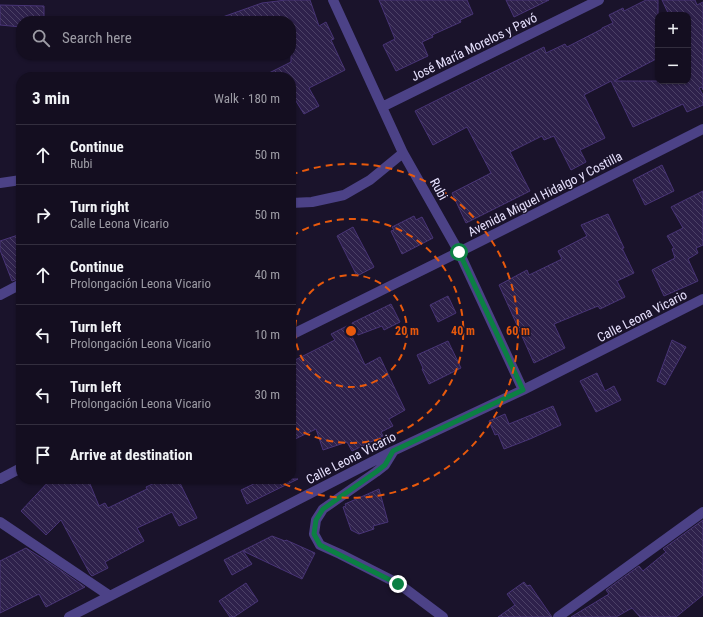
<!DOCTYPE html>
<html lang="en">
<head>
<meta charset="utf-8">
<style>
	body { margin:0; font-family:"Roboto Condensed",sans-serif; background:#1d1729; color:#f1f3f6 }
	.controls { position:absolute; right:12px; top:12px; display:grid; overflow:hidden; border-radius:8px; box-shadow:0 1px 3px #0004 }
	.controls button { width:36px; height:36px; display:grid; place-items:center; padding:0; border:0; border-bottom:1px solid #332e3e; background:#140e20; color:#f1f3f6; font:20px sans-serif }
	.stop { position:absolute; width:12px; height:12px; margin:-9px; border:3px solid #0b8043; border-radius:50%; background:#fff }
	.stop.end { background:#0b8043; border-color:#fff; box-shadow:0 1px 4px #0008 }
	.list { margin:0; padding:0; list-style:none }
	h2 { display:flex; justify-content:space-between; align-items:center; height:52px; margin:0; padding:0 16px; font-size:17px }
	h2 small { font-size:13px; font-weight:400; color:#9d9ca5 }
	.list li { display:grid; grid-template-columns:26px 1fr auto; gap:12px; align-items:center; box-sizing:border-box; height:60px; padding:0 16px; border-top:1px solid #332e3e }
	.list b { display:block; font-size:15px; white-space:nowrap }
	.list p { margin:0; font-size:13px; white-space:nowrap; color:#9d9ca5 }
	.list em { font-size:13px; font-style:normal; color:#9d9ca5 }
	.icon { flex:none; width:22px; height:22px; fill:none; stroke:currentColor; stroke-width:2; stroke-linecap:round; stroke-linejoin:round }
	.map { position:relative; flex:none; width:703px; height:617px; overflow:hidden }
	.search { position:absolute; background:#140e20; box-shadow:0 1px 3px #0004; left:16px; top:16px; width:280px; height:44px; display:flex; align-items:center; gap:10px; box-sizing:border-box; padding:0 14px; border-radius:16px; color:#9d9ca5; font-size:15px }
	.panel { position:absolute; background:#140e20; box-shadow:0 1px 3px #0004; left:16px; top:72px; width:280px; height:412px; border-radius:16px }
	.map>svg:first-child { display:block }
</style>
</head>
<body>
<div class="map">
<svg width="703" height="617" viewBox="0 0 703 617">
	<defs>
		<pattern id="building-back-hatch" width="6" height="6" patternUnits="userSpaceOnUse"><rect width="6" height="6" fill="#2e214b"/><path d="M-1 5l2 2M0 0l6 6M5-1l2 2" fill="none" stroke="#4c4166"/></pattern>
	</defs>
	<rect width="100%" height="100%" fill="#1a132b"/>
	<path fill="url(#building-back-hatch)" stroke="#483476" d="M286,0H310L319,26L326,22L334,39L331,40L345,70L309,88L319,106L304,114L291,93V77H261L291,62V21H217V19L262,3Z
		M379,0H467L473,14L460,20L461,22L432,35L433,37L422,42L428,56L396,71L383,45L395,39Z
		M506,0H549L514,17Z
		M646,0H658V58L614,81H688V63L690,62L688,57V15H669L662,0H695L697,5L703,2V90L702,87L699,88L703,95V105L687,112L683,104L633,127L611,81L584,95L605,138L580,150L586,162L571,170L554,136L544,140L542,136L510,152L530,191L466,223L452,193L491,173L467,127L433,145L415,111L544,47L546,53L565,44L567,47L602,29V28L613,23L609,15L623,8L624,11Z
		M0,5L44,6V21H21V27L0,25Z
		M662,165L674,191L645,205L633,180Z
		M703,191V245L696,248L698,253L688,259L698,281L664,296L652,270L675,258L672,249L674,248L667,236L683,228L671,207Z
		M608,214L624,248H622L634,273L617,281L625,297L600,309L598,306L554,324L565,348L534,363L499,285L527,270L529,275L562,259L558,251L587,236L581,225Z
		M414,216L416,220L422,217L433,238L402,254L391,231L394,230L392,227Z
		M353,227L374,267L357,276L337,236Z
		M21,234V278L12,281L0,250V241Z
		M448,296L456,313L438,322L430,305Z
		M391,304L400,322L384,330L382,326L358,335L352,323Z
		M347,326L365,365L380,357L405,410L389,419L393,426L381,432L383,436L352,451L347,442L323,450L316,429L291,441V362L335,340L331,334Z
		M672,340L686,347L665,385L657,381Z
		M448,341L461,368L429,384L422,369L423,368L417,355Z
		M597,373L605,391L614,386L621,400L596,412L580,381Z
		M553,406L561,425L530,439L504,449L498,434L495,435L489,421L505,414L509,424Z
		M51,479H88L99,506L105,503L108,508L147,489L146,487L163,479H178L197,518L179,526L172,512L137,528L144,541L105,562L108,568L92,576L90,574L61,520L46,535L21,511Z
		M264,479H298L247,504L241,490Z
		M379,489L388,522L373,526L374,529L359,534L351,530L343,507L346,506L345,504Z
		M703,520V595L676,617H640L632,608L616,617H571L609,594L606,590L639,566L643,571L666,552L663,549Z
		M272,536L285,541L286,540L315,553L302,579L243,551L252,564L232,575L224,560Z
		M26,548L56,567L85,587L46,607L39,594L0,613V561Z
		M524,582L527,586L530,585L552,617H498L515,605L507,594Z
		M246,583L258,601L234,617H230L219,601Z"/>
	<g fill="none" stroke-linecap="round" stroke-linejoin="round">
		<path stroke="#4c4287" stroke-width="10" d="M333,0L403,153L459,252L523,390
			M382,107L599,0
			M0,183L21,180
			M291,203L312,202L344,195L370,180L403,153
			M0,295L21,284
			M291,335L459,252L703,129
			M393,452L385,465L376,472L323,509L316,520L314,534L320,545L340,554L399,584L443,617
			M0,479L21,468
			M0,522L110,596
			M69,617L393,451L523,390L703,299
			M558,617L703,512"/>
	</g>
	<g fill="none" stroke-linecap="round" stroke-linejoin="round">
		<path stroke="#0b8043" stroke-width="5" d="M398,584L320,545L314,534L316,520L323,509L376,472L385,465L393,451L523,390L459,252"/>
	</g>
	<g fill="none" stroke="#e8590c" stroke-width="2" stroke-dasharray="7 5">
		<circle cx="351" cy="331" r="56"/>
		<path d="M292 236A112 112 0 1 1 292 426"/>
		<path d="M291 175A167 167 0 1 1 274 479"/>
	</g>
	<g text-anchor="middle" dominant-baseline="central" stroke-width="3" stroke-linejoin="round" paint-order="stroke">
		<g font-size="13" fill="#e6e0fd" stroke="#1a132b">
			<text transform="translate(474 47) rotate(-26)">José María Morelos y Pavó</text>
			<text transform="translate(439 189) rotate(61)">Rubi</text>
			<text transform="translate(545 194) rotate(-27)">Avenida Miguel Hidalgo y Costilla</text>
			<text transform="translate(642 316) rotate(-27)">Calle Leona Vicario</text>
			<text transform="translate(351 458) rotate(-27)">Calle Leona Vicario</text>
		</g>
	</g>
	<circle cx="351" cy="331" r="6" fill="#e8590c" stroke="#1a132b" stroke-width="2"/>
	<g font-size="12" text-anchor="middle" font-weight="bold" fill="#e8590c" stroke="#1a132b" stroke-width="3" stroke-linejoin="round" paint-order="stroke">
		<text x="407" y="335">20 m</text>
		<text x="463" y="335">40 m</text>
		<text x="518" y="335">60 m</text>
	</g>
</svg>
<div class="controls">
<button>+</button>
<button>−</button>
</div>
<div class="stop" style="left:459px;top:252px"></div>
<div class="stop end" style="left:398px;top:584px"></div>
<div class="search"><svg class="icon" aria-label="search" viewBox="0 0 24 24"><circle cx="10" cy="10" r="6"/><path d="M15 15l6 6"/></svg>Search here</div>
<section class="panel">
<h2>3 min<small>Walk · 180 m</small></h2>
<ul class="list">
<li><svg class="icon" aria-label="ahead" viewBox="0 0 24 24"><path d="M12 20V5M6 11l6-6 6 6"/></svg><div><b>Continue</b><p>Rubi</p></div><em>50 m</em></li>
<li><svg class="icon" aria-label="right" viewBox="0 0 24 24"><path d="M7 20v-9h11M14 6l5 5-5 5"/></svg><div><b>Turn right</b><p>Calle Leona Vicario</p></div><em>50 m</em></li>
<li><svg class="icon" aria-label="ahead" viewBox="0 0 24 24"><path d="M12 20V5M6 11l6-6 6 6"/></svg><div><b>Continue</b><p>Prolongación Leona Vicario</p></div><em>40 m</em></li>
<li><svg class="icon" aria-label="left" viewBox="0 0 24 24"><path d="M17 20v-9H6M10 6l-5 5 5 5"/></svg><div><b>Turn left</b><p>Prolongación Leona Vicario</p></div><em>10 m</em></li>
<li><svg class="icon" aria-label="left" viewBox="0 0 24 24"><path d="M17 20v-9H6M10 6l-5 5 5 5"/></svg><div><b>Turn left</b><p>Prolongación Leona Vicario</p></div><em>30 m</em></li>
<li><svg class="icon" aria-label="arrive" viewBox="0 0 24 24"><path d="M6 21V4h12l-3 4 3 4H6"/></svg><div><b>Arrive at destination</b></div></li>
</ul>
</section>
</div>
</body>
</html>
